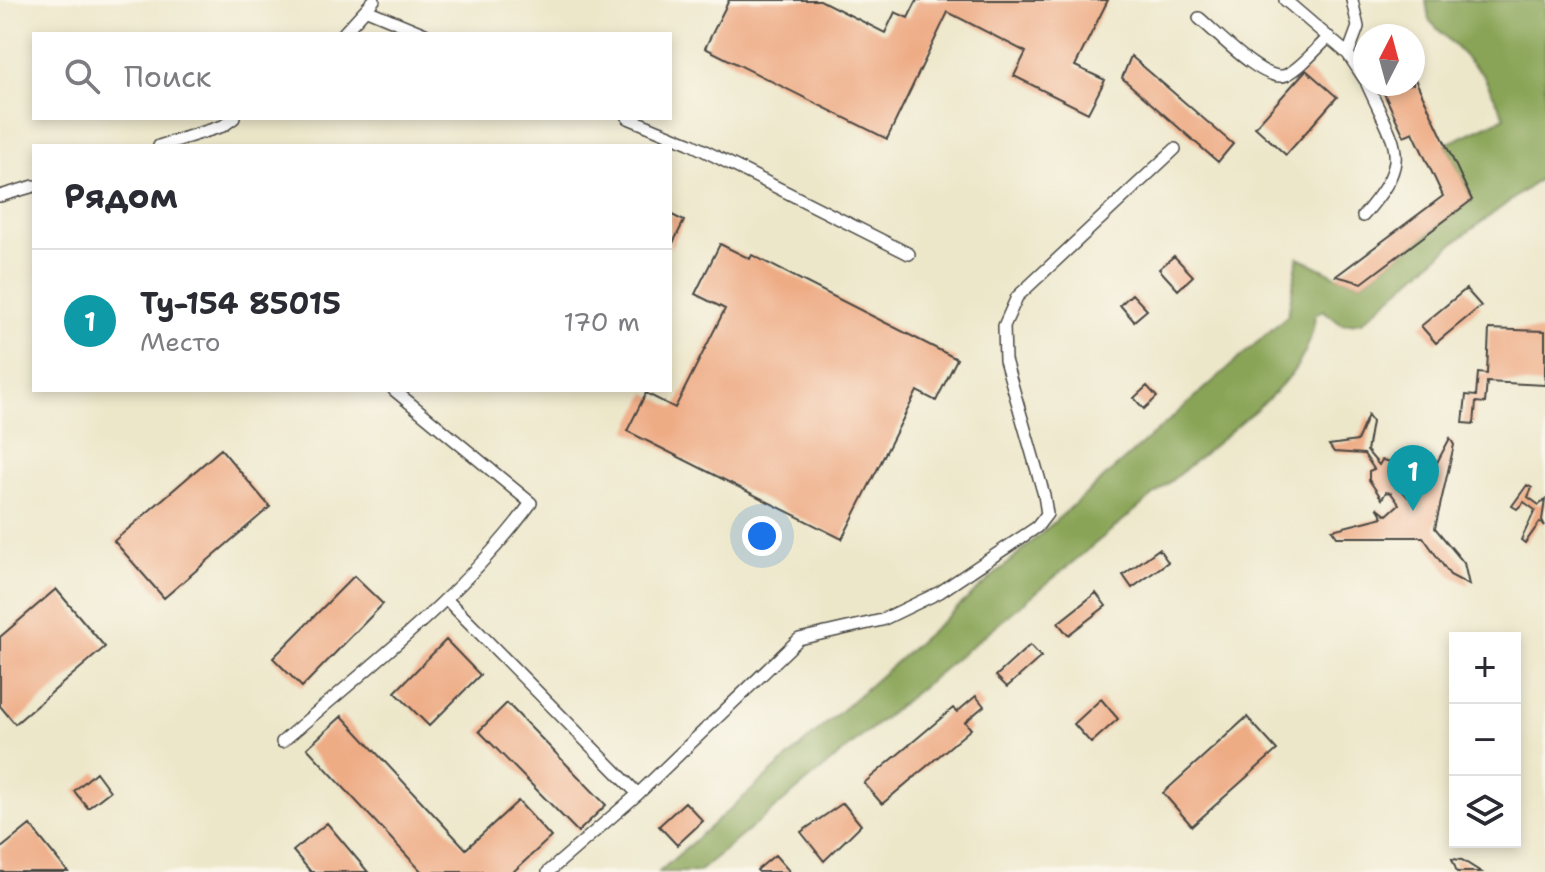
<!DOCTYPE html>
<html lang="ru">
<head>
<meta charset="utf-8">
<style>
	body { margin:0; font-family:"Shantell Sans",sans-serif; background:#f2f2f3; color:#2b2b33 }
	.controls { position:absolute; right:24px; bottom:24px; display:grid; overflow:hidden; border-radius:0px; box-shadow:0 4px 12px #0003 }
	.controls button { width:72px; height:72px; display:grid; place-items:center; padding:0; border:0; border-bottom:2px solid #e1e1e2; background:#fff; color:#2b2b33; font:40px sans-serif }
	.compass { position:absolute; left:1353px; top:24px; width:72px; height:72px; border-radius:50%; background:#fff; box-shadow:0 4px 12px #0003; rotate:6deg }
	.you { position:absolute; left:762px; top:536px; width:28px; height:28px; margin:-20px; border:6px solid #fff; border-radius:50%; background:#1a73e8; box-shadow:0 0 0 12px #1a73e833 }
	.badge { display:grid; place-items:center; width:52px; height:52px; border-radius:50%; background:#2563eb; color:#fff; font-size:26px; font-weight:700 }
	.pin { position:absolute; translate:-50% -66px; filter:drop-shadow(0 2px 4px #0008) }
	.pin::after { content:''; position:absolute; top:42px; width:28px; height:24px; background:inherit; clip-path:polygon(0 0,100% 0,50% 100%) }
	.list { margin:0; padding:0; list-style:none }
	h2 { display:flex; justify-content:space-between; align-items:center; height:104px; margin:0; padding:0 32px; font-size:34px }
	h2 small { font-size:26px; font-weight:400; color:#7c7c81 }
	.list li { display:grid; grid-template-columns:52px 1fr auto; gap:24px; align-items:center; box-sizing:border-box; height:144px; padding:0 32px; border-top:2px solid #e1e1e2 }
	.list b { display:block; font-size:30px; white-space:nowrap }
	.list p { margin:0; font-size:26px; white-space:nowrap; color:#7c7c81 }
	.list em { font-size:26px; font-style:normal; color:#7c7c81 }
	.icon { flex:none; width:44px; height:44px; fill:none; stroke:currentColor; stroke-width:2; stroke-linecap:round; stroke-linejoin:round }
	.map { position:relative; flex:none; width:1545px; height:872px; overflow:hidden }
	.search { position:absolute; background:#fff; box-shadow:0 4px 12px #0003; left:32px; top:32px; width:640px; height:88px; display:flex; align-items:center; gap:20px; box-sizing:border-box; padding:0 28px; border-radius:0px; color:#7c7c81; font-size:30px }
	.panel { position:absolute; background:#fff; box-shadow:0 4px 12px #0003; left:32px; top:144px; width:640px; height:248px; border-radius:0px }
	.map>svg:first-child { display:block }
</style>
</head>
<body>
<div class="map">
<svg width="1545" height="872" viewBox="0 0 1545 872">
	<rect width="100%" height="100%" fill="#fbf7ec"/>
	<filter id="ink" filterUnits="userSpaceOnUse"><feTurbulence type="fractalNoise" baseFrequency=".0125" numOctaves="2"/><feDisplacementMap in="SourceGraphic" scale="16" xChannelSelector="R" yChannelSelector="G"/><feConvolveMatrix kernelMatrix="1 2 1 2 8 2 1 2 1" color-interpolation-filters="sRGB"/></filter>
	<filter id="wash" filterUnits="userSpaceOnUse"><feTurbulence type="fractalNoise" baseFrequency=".006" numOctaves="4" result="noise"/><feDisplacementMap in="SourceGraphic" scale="32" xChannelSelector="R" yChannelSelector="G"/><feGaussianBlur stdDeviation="1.8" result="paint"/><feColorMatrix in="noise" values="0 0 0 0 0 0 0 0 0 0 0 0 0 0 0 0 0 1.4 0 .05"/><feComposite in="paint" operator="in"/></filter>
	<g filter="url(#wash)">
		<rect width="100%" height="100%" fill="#ede7ca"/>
		<path fill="#89a456" stroke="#5a6840" stroke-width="2" d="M1426,0H1545V175L1452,244L1362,322L1342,325L1323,310L1315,315C1310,373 1264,401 1224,437L698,872H659L1288,315L1298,257L1336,276L1362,283L1472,200L1446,144L1505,117L1483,75L1429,20Z"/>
		<g id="blocks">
			<path fill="#eeac85" d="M729,0H820L885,33L895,12L908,18L917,0H1108L1075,66L1105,80L1088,113L1014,76L1026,52L948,12L887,139L705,48Z
				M1131,56L1233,144L1218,162L1122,78Z
				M1306,70L1337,97L1286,155L1255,127Z
				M1413,75L1472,200L1362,283L1336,276L1443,196L1413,132L1404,136L1381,87L1413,84Z
				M670,214L684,221L670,249Z
				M720,244L750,259L752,255L957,359L936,401L917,391L842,539L627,431L646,393L675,408L725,309L695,294Z
				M1174,256L1193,276L1178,290L1159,269Z
				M1466,289L1481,306L1436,343L1421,326Z
				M1132,294L1147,310L1134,321L1120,305Z
				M1489,329L1545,331V385L1487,382L1485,403L1476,402L1474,424L1463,423L1466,395L1476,396L1478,373L1487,374Z
				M1147,386L1157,397L1144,409L1134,398Z
				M1368,415L1372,422L1367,451L1379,465L1382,460L1392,462L1407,479L1400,482L1399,487L1408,497L1422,488L1417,476L1425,485L1450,438L1454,445L1435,528L1464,563L1469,585L1450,575L1423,537H1337L1332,530L1383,517L1377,507L1387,515L1399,504L1391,493L1386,492L1382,499L1369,480V471L1374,469L1364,454L1334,452L1329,445L1357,441Z
				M221,449L270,507L164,598L114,541Z
				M1527,485L1532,488L1528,497L1539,505L1545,500L1542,520L1545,526L1540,522L1525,543L1521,540L1535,510L1524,502L1517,509L1512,506Z
				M1159,549L1168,562L1132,588L1123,575Z
				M354,576L383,604L302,687L273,658Z
				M56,589L105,647L15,724L0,706V637Z
				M1096,593L1106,606L1068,635L1058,623Z
				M446,640L480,675L429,726L395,692Z
				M1030,645L1041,657L1007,687L996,676Z
				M976,696L984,706L965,722L971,729L882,804L864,783L953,708L957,712Z
				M1101,699L1118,719L1091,743L1074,724Z
				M507,703L606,805L578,832L479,731Z
				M342,716L466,849L518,801L551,837L513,872H422L307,748Z
				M1247,717L1277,750L1192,826L1163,793Z
				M96,772L110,791L88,808L74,791Z
				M685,802L703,821L677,845L659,826Z
				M843,803L861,825L824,861L801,832Z
				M327,823L368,872H311L293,851Z
				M30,825L68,872H0V849Z
				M775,855L790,872H759L757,870Z
				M1452,859L1462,860L1481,872H1457Z"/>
		</g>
	</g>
	<g filter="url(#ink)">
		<use href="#blocks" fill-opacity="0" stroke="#484743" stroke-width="2"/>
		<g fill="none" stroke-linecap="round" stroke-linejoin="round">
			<defs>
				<path id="lane" d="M1285,0L1348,54
					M1352,0L1358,27L1348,54L1365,80
					M367,10L425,34
					M1199,18C1216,32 1265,84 1286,75C1301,68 1316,49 1329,37
					M343,34L374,0
					M628,118L689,143L909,254
					M159,146L223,126L234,118
					M0,196L34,186
					M1363,216C1414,157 1396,149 1367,84
					M446,599L638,794L548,872
					M282,742C368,667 463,596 531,503L394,390
					M638,794L799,639L882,620L940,592L1037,527L1047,514L1044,495L1005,360L1004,326L1017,297L1175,149"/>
			</defs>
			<use href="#lane" stroke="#484743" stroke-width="14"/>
			<use href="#lane" stroke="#fff" stroke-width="11"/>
		</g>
	</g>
</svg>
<div class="controls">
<button>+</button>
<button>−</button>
<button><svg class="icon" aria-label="layers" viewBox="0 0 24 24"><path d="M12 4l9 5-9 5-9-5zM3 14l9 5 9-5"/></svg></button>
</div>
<svg class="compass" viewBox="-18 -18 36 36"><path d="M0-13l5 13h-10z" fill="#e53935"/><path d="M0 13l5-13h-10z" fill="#7c7c81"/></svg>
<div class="you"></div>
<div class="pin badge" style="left:1413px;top:511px;background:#0f9aa8">1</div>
<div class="search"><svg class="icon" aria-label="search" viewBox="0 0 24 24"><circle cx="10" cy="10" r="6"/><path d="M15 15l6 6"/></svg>Поиск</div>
<section class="panel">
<h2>Рядом<small></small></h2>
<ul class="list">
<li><span class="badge" style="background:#0f9aa8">1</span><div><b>Ту-154 85015</b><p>Место</p></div><em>170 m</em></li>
</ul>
</section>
</div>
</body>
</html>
